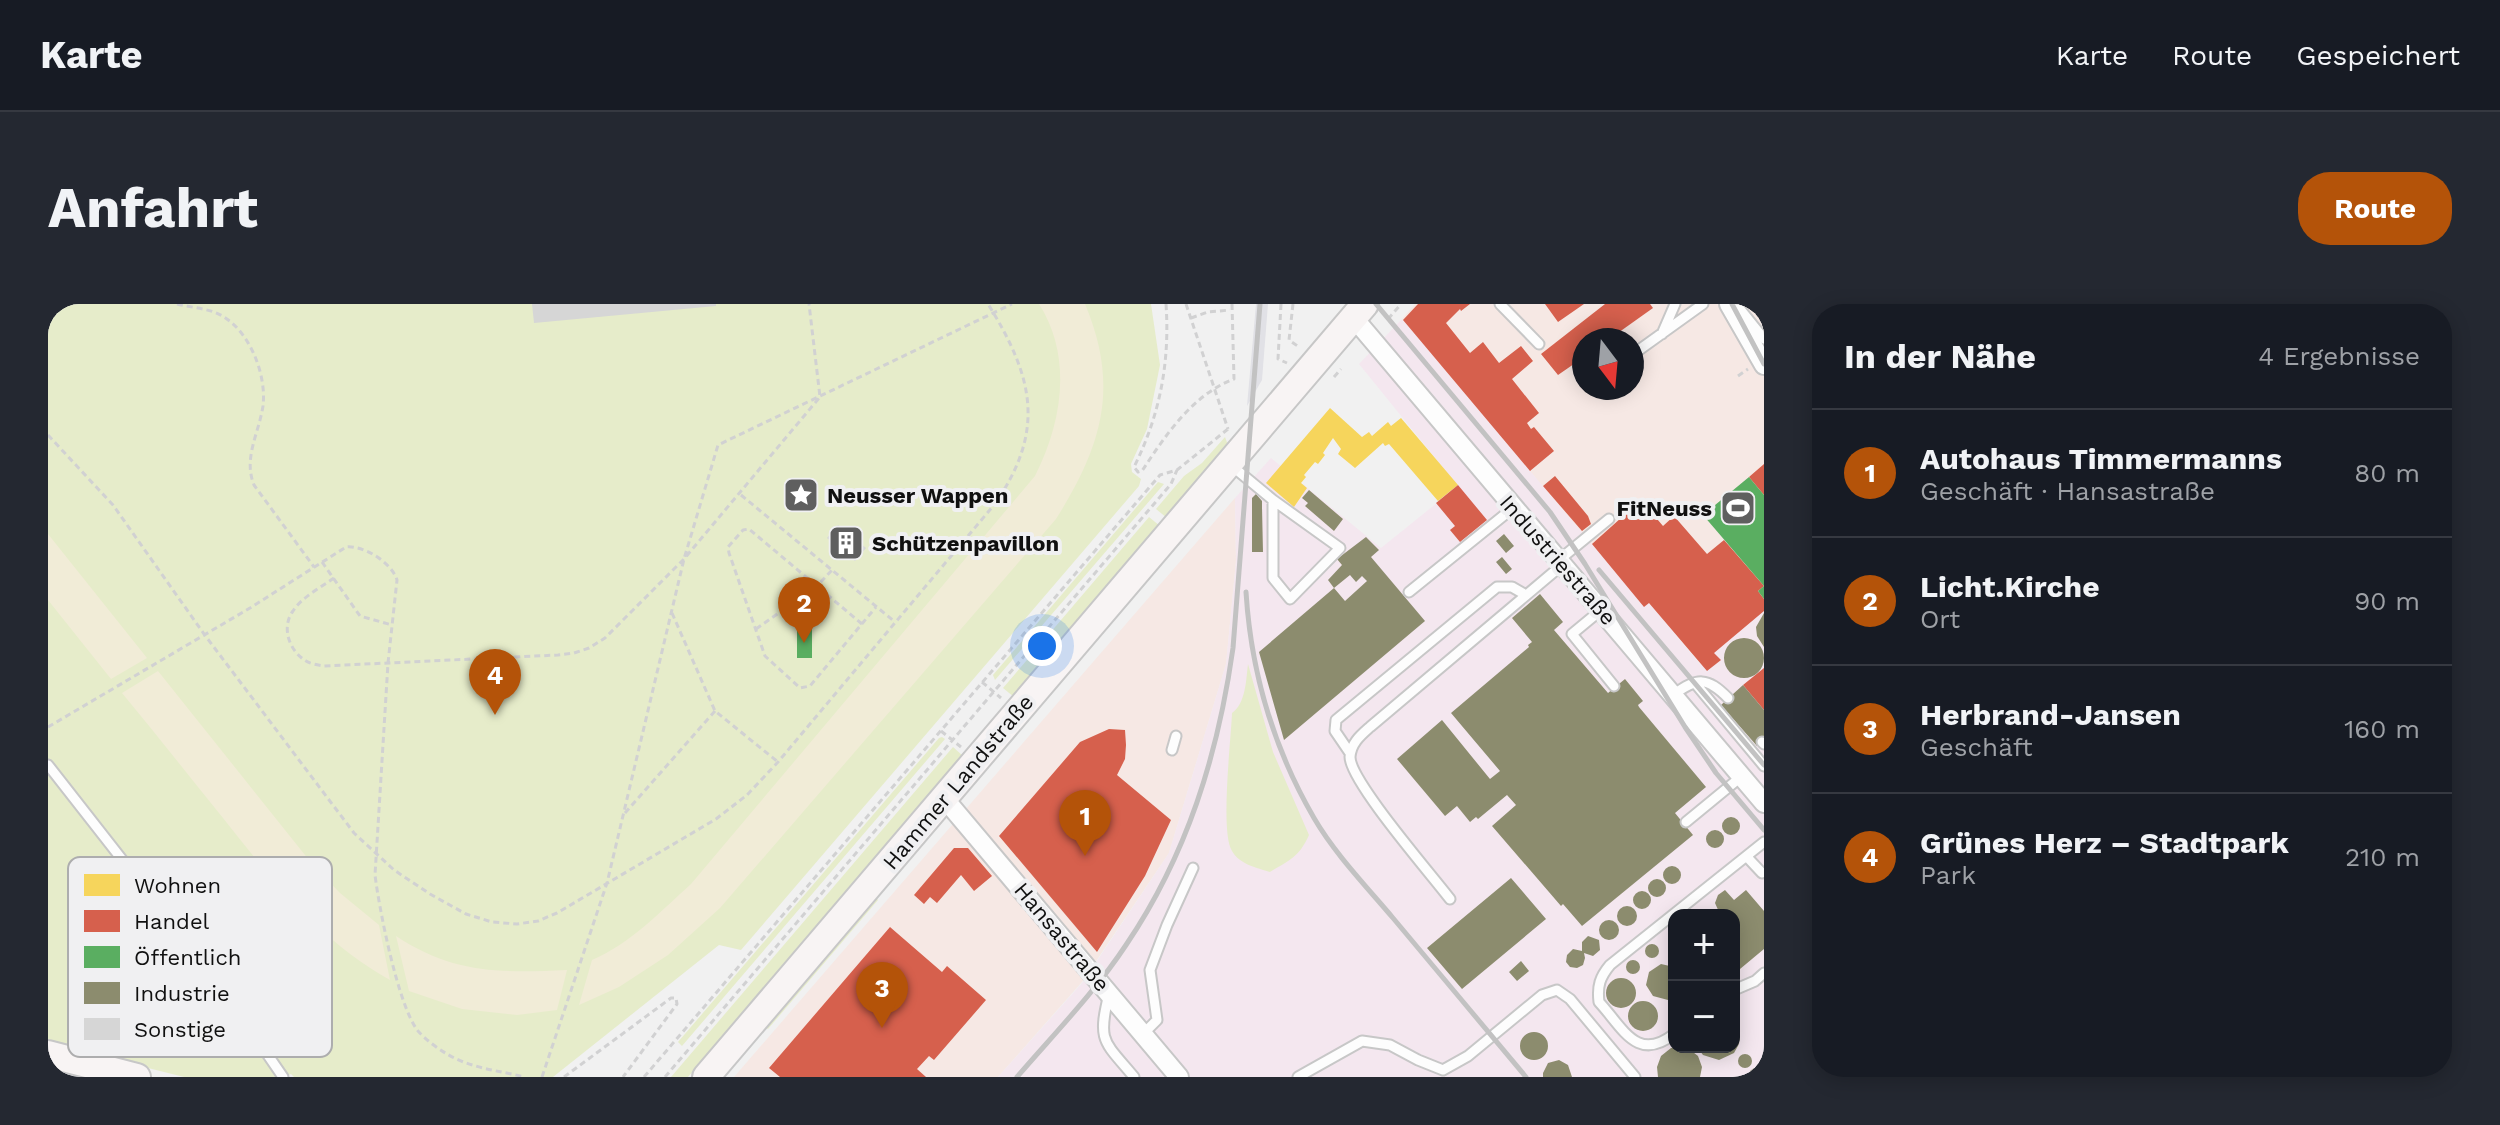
<!DOCTYPE html>
<html lang="de">
<head>
<meta charset="utf-8">
<style>
	body { margin:0; font-family:"Work Sans",sans-serif; background:#242831; color:#f1f3f6 }
	.controls { position:absolute; right:24px; bottom:24px; display:grid; overflow:hidden; border-radius:16px; box-shadow:0 4px 20px #0003 }
	.controls button { width:72px; height:72px; display:grid; place-items:center; padding:0; border:0; border-bottom:2px solid #363941; background:#171b24; color:#f1f3f6; font:40px sans-serif }
	.compass { position:absolute; left:1524px; top:24px; width:72px; height:72px; border-radius:50%; background:#171b24; box-shadow:0 4px 20px #0003; rotate:164deg }
	.you { position:absolute; left:994px; top:342px; width:28px; height:28px; margin:-20px; border:6px solid #fff; border-radius:50%; background:#1a73e8; box-shadow:0 0 0 12px #1a73e833 }
	.badge { display:grid; place-items:center; width:52px; height:52px; border-radius:50%; background:#b45309; color:#fff; font-size:26px; font-weight:700 }
	.pin { position:absolute; translate:-50% -66px; filter:drop-shadow(0 2px 4px #0008) }
	.pin::after { content:''; position:absolute; top:42px; width:28px; height:24px; background:inherit; clip-path:polygon(0 0,100% 0,50% 100%) }
	.list { margin:0; padding:0; list-style:none }
	h2 { display:flex; justify-content:space-between; align-items:center; height:104px; margin:0; padding:0 32px; font-size:34px }
	h2 small { font-size:26px; font-weight:400; color:#9ea1a6 }
	.list li { display:grid; grid-template-columns:52px 1fr auto; gap:24px; align-items:center; box-sizing:border-box; height:128px; padding:0 32px; border-top:2px solid #363941 }
	.list b { display:block; font-size:30px; white-space:nowrap }
	.list p { margin:0; font-size:26px; white-space:nowrap; color:#9ea1a6 }
	.list em { font-size:26px; font-style:normal; color:#9ea1a6 }
	.map { position:relative; flex:none; width:1716px; height:773px; overflow:hidden; border-radius:32px }
	header { display:flex; align-items:center; gap:48px; box-sizing:border-box; height:112px; padding:0 40px; background:#171b24; border-bottom:2px solid #363941 }
	header strong { font-size:38px }
	nav { display:flex; gap:44px; margin-inline-start:auto; font-size:28px }
	.intro { display:flex; align-items:center; justify-content:space-between; box-sizing:border-box; height:192px; padding:0 48px }
	h1 { margin:0; font-size:56px }
	.button { padding:20px 36px; border-radius:32px; background:#b45309; color:#fff; font-size:28px; font-weight:700 }
	main { display:flex; gap:48px; padding:0 48px }
	aside { flex:1; background:#171b24; border-radius:32px; box-shadow:0 4px 20px #0003 }
	.map>svg:first-child { display:block }
</style>
</head>
<body>
<header>
<strong>Karte</strong>
<nav><a>Karte</a><a>Route</a><a>Gespeichert</a></nav>
</header>
<div class="intro"><h1>Anfahrt</h1><a class="button">Route</a></div>
<main>
<div class="map">
<svg width="1716" height="773" viewBox="0 0 1716 773">
	<rect width="100%" height="100%" fill="#f1f1f1"/>
	<path fill="#f6e8e4" fill-rule="evenodd" d="M1367,0H1716V307L1653,360L1601,299L1596,303L1354,15ZM1536,36H1584V84H1536Z
		M1187,194L1188,257L1178,360L1121,549L1034,678L950,773H686Z"/>
	<path fill="#f4e7ef" fill-rule="evenodd" d="M1354,15L1596,302L1601,299L1652,360L1716,307V773H950L1035,678L1121,549L1178,360L1188,257L1187,194L1223,154L1333,244L1410,182L1311,60ZM1626,611H1686V743H1626Z"/>
	<path fill="#e1e1e6" d="M1208,0H1220L1214,76L1199,102Z"/>
	<path fill="#e6ecca" d="M0,0H1103L1112,61L1099,125L1083,160L1084,168L1093,175L1091,182L693,646L671,641L505,773H246L243,770L235,773H136L0,739Z
		M1177,133L1180,141L1119,214L1108,205L1136,172L1154,159Z
		M1110,178L1116,180L947,376L945,371Z
		M1101,213L1112,222L966,393L955,384Z
		M1200,360L1225,448L1261,531C1251,553 1242,556 1222,568C1209,564 1191,560 1184,547C1172,528 1183,437 1184,409C1198,399 1198,376 1200,360Z
		M894,433L897,435L634,742L630,738L891,434Z
		M905,443L915,452L640,773H623Z
		M828,594L830,596L720,725L717,723Z"/>
	<path fill="#f1ecd7" d="M991,0H1037C1072,83 1054,142 1008,215L672,604L620,651L571,683L531,701L544,656C582,640 613,607 643,580L987,172C1014,119 1025,53 991,0Z
		M0,230L99,354L63,375L0,296Z
		M110,367L265,561L292,589L331,621L342,676C272,637 224,576 175,514C141,472 108,430 74,389Z
		M348,632C405,670 453,669 519,666L509,706L469,711L414,705L361,687Z"/>
	<path fill="#f6d55c" d="M1282,104L1314,133L1321,128L1324,132L1340,118L1343,122L1353,114L1410,181L1390,197L1341,140L1337,142L1335,139L1307,164L1290,150L1293,145L1285,134L1275,149L1277,151L1270,160L1267,158L1256,171L1258,173L1253,179L1259,184L1246,203L1218,179Z"/>
	<path fill="#d6604d" d="M1370,0H1422L1413,7L1412,5L1398,19L1422,49L1435,38L1451,59L1473,42L1485,57L1464,75L1491,109L1479,119L1483,125L1486,123L1506,147L1482,167L1355,16Z
		M1497,0H1536L1510,18Z
		M1557,0H1602L1605,4L1560,36H1536V53L1510,71L1493,50Z
		M1716,160V191L1701,173Z
		M1507,172L1540,212L1543,220L1534,227L1495,182Z
		M1410,181L1439,216L1412,238L1402,226L1407,222L1388,199Z
		M1593,196L1615,222L1626,212L1659,250L1676,236L1716,282L1710,287L1716,295V307L1666,349L1673,356L1659,367L1601,299L1596,303L1544,240Z
		M1716,364V406L1695,381Z
		M1061,425L1077,426L1078,441L1077,455L1069,471L1123,516L1097,572L1049,648L951,532L1032,438Z
		M906,544H920L944,572L926,587L913,571L889,599L882,593L876,600L866,591Z
		M842,623L894,668L899,662L938,696L886,756L881,752L869,765L878,773H732L721,764Z"/>
	<path fill="#5aae61" d="M1701,173L1716,191V295L1710,287L1716,282L1655,211Z
		M749,325H764V354H749Z"/>
	<path fill="#8c8c6e" fill-rule="evenodd" d="M1261,186L1295,215L1286,227L1257,202L1260,199L1254,194Z
		M1208,190L1214,197V203L1215,248H1204V194Z
		M1456,230L1466,242L1458,249L1448,237Z
		M1318,233L1331,246L1323,253L1377,317L1236,436L1211,348L1286,284L1280,276L1294,261L1289,255ZM1302,271L1308,278L1314,272L1319,277L1297,297L1286,284Z
		M1454,253L1464,265L1458,270L1448,258Z
		M1492,290L1515,318L1506,326L1560,389L1577,375L1595,397L1590,401L1591,403L1658,483L1627,509L1645,531L1534,622L1515,600L1513,602L1444,522L1468,501L1459,491L1430,515L1428,513L1422,518L1409,502L1397,512L1349,455L1394,416L1442,475L1452,467L1403,409L1481,343L1480,341L1484,338L1464,314Z
		M1716,309V343L1709,332L1708,323Z
		M1676 354a20 20 0 1 1 40 0a20 20 0 1 1-40 0Z
		M1695,381L1716,406V436L1709,442L1673,401Z
		M1674 522a9 9 0 1 1 18 0a9 9 0 1 1-18 0Z
		M1658 535a9 9 0 1 1 18 0a9 9 0 1 1-18 0Z
		M1615 571a9 9 0 1 1 18 0a9 9 0 1 1-18 0Z
		M1463,574L1498,615L1414,685L1379,644Z
		M1600 584a9 9 0 1 1 18 0a9 9 0 1 1-18 0Z
		M1677,586L1686,596L1698,586L1716,607V645L1686,670V611H1668L1671,608L1667,599L1670,591Z
		M1585 596a9 9 0 1 1 18 0a9 9 0 1 1-18 0Z
		M1569 612a10 10 0 1 1 20 0a10 10 0 1 1-20 0Z
		M1551 626a10 10 0 1 1 20 0a10 10 0 1 1-20 0Z
		M1540,632L1551,636L1552,646L1545,652L1536,649L1537,654L1535,661L1529,664L1522,663L1518,658L1519,651L1525,645L1534,647V638Z
		M1597 647a7 7 0 1 1 14 0a7 7 0 1 1-14 0Z
		M1578 663a7 7 0 1 1 14 0a7 7 0 1 1-14 0Z
		M1473,657L1481,667L1469,677L1461,668Z
		M1613,660L1626,663V693L1620,696L1605,692L1598,681L1601,668Z
		M1558 689a15 15 0 1 1 30 0a15 15 0 1 1-30 0Z
		M1580 712a15 15 0 1 1 30 0a15 15 0 1 1-30 0Z
		M1686,716L1692,733L1691,740L1686,749L1671,756L1655,751L1649,743H1686Z
		M1472 742a14 14 0 1 1 28 0a14 14 0 1 1-28 0Z
		M1631,743L1641,745L1650,752L1654,763L1652,773H1610L1609,763L1613,752L1623,744Z
		M1690 757a7 7 0 1 1 14 0a7 7 0 1 1-14 0Z
		M1511,756L1520,761L1524,773H1495V769L1500,759Z
		M1706,764L1713,765L1715,773H1701L1702,767Z"/>
	<path fill="#d6d6d6" d="M484,0H668V2L486,19Z
		M790,221L818,244L807,257L779,234Z"/>
	<g fill="none" stroke-linecap="round" stroke-linejoin="round">
		<defs>
			<path id="lane" d="M1452,0L1491,40
				M1692,5L1716,35
				M1614,30L1627,0
				M1584,51L1655,0
				M1184,162L1225,196V274L1242,295L1292,244L1225,196
				M1511,256L1561,215
				M1361,288L1465,204
				M1553,306L1524,330L1566,382
				M1647,379L1716,462
				M1625,391C1650,373 1659,373 1680,394
				M1714,438L1716,440
				M1124,446L1128,432
				M1302,449L1287,427L1288,416L1449,283H1464L1478,291
				M0,461L112,604L120,634L140,659L164,676L191,709L235,773
				M1638,518L1694,472
				M1699,553L1714,569
				M1402,595C1383,570 1302,477 1302,453C1303,439 1313,431 1322,423L1514,261
				M1686,686L1707,677L1716,669
				M1061,690C1049,738 1056,737 1086,773
				M1095,730L1109,716L1102,666L1119,621L1145,564
				M1626,730C1589,759 1575,724 1551,698C1549,682 1552,673 1562,661L1716,538
				M1250,773L1314,737L1342,741L1370,756L1395,766L1420,752L1494,691L1509,686L1522,695L1587,773"/>
			<path id="street" d="M1681,0L1716,61
				M1305,13L1716,499
				M896,494L1131,773"/>
			<path id="secondary" d="M0,750L89,773
				M658,773L1317,0"/>
		</defs>
		<use href="#lane" stroke="#c7c7c7" stroke-width="13"/>
		<use href="#street" stroke="#c7c7c7" stroke-width="22"/>
		<use href="#secondary" stroke="#c7c7c7" stroke-width="30"/>
		<path stroke="#d1d1d2" stroke-width="3" stroke-dasharray="6 4" stroke-linecap="butt" d="M129,0C141,3 154,4 166,8C199,20 219,68 215,102C211,129 195,154 206,181L266,263
			M1118,0C1122,58 1112,111 1086,163L1090,168L1094,167C1117,132 1145,90 1186,75L1184,0
			M1138,0L1180,125
			M1233,0L1230,55L1239,59
			M1245,0L1241,36L1251,43
			M1143,14L1160,8L1182,6
			M1340,15L1353,0
			M1690,72L1700,65
			M1286,73L1293,65
			M0,131L65,201L156,330L306,529L346,566L382,590L418,610L444,618L469,620L490,617L509,609L668,515L699,491L730,458L946,201C998,127 986,74 940,0
			M693,191L847,318
			M274,258L312,312L344,321
			M286,274C272,284 254,293 245,307C233,323 241,347 258,357C263,360 270,361 276,362L510,351L526,349L541,344L557,334L636,255L772,93L761,0
			M624,309L667,407L730,458
			M814,320L701,225L695,226L680,243L681,249L717,352L752,384L762,382L828,303
			M708,325L769,282L784,266
			M934,378L953,394
			M0,423L202,304L298,243C316,241 344,259 349,276L340,359L327,571C331,604 350,702 370,727C378,736 389,744 399,750C422,764 452,767 477,773
			M893,427L913,443
			M577,509L667,407
			M494,773L559,579L636,255L670,141L964,0
			M516,773L623,694H628L629,700L575,773
			M596,773L1112,171L1129,166L1180,125
			M617,773L1123,180L1129,166"/>
		<use href="#lane" stroke="#fdfdfd" stroke-width="9"/>
		<use href="#street" stroke="#fdfdfd" stroke-width="18"/>
		<use href="#secondary" stroke="#f8f4f4" stroke-width="26"/>
		<path stroke="#c2c2c2" stroke-width="5" d="M1328,0L1502,208L1537,260L1637,423L1668,469L1716,526
			M1684,0L1716,60
			M1551,266L1716,461
			M1198,288C1203,368 1226,445 1266,514C1287,550 1318,582 1345,614C1389,667 1434,720 1478,773
			M969,773C1006,730 1047,688 1078,641C1139,551 1170,451 1185,344L1212,0"/>
	</g>
	<defs>
		<symbol id="sight-square" viewBox="-11 -11 22 22"><rect x="-9" y="-9" width="18" height="18" rx="4" fill="#5f5f5f" stroke="#f0f0f2"/><path d="M0-6L1.8-2.2L6-1.7L2.9 1.2L3.7 5.4L0 3.3L-3.7 5.4L-2.9 1.2L-6-1.7L-1.8-2.2Z" fill="#fff"/></symbol>
		<symbol id="stadium-square" viewBox="-11 -11 22 22"><rect x="-9" y="-9" width="18" height="18" rx="4" fill="#5f5f5f" stroke="#f0f0f2"/><path d="M0-5a6.5 5 0 1 0 0 10a6.5 5 0 1 0 0-10ZM-3.5-1.8h7v3.6h-7Z" fill="#fff"/></symbol>
		<symbol id="building-square" viewBox="-11 -11 22 22"><rect x="-9" y="-9" width="18" height="18" rx="4" fill="#5f5f5f" stroke="#f0f0f2"/><path d="M-4-6H4V6H1V3H-1V6H-4ZM-2.5-4.3h1.7v1.8h-1.7ZM.8-4.3h1.7v1.8H.8ZM-2.5-1h1.7V.8h-1.7ZM.8-1h1.7V.8H.8Z" fill="#fff"/></symbol>
	</defs>
	<g fill-rule="evenodd">
		<use href="#sight-square" x="733" y="171" width="40" height="40"/>
		<use href="#stadium-square" x="1670" y="184" width="40" height="40"/>
		<use href="#building-square" x="778" y="219" width="40" height="40"/>
	</g>
	<g text-anchor="middle" dominant-baseline="central" stroke-width="8" stroke-linejoin="round" paint-order="stroke">
		<g font-size="22" font-weight="bold" fill="#101010" stroke="#f0f0f2" text-anchor="start">
			<text x="779" y="191">Neusser Wappen</text>
			<text x="1664" y="204" text-anchor="end">FitNeuss</text>
			<text x="824" y="239">Schützenpavillon</text>
		</g>
		<g font-size="22" fill="#101010" stroke="#f0f0f2">
			<text transform="translate(1510 256) rotate(49)">Industriestraße</text>
			<text transform="translate(910 478) rotate(-50)">Hammer Landstraße</text>
			<text transform="translate(1014 633) rotate(50)">Hansastraße</text>
		</g>
	</g>
	<rect x="20" y="553" width="264" height="200" rx="12" fill="#f0f0f2" stroke="#adadae" stroke-width="2"/>
	<rect x="36" y="570" width="36" height="22" fill="#f6d55c"/>
	<rect x="36" y="606" width="36" height="22" fill="#d6604d"/>
	<rect x="36" y="642" width="36" height="22" fill="#5aae61"/>
	<rect x="36" y="678" width="36" height="22" fill="#8c8c6e"/>
	<rect x="36" y="714" width="36" height="22" fill="#d6d6d6"/>
	<g font-size="22" fill="#101010">
		<text x="86" y="589">Wohnen</text>
		<text x="86" y="625">Handel</text>
		<text x="86" y="661">Öffentlich</text>
		<text x="86" y="697">Industrie</text>
		<text x="86" y="733">Sonstige</text>
	</g>
</svg>
<div class="controls">
<button>+</button>
<button>−</button>
</div>
<svg class="compass" viewBox="-18 -18 36 36"><path d="M0-13l5 13h-10z" fill="#e53935"/><path d="M0 13l5-13h-10z" fill="#9ea1a6"/></svg>
<div class="you"></div>
<div class="pin badge" style="left:1037px;top:552px">1</div>
<div class="pin badge" style="left:756px;top:339px">2</div>
<div class="pin badge" style="left:834px;top:724px">3</div>
<div class="pin badge" style="left:447px;top:411px">4</div>
</div>
<aside>
<h2>In der Nähe<small>4 Ergebnisse</small></h2>
<ul class="list">
<li><span class="badge">1</span><div><b>Autohaus Timmermanns</b><p>Geschäft · Hansastraße</p></div><em>80 m</em></li>
<li><span class="badge">2</span><div><b>Licht.Kirche</b><p>Ort</p></div><em>90 m</em></li>
<li><span class="badge">3</span><div><b>Herbrand-Jansen</b><p>Geschäft</p></div><em>160 m</em></li>
<li><span class="badge">4</span><div><b>Grünes Herz – Stadtpark</b><p>Park</p></div><em>210 m</em></li>
</ul>
</aside>
</main>
</body>
</html>
